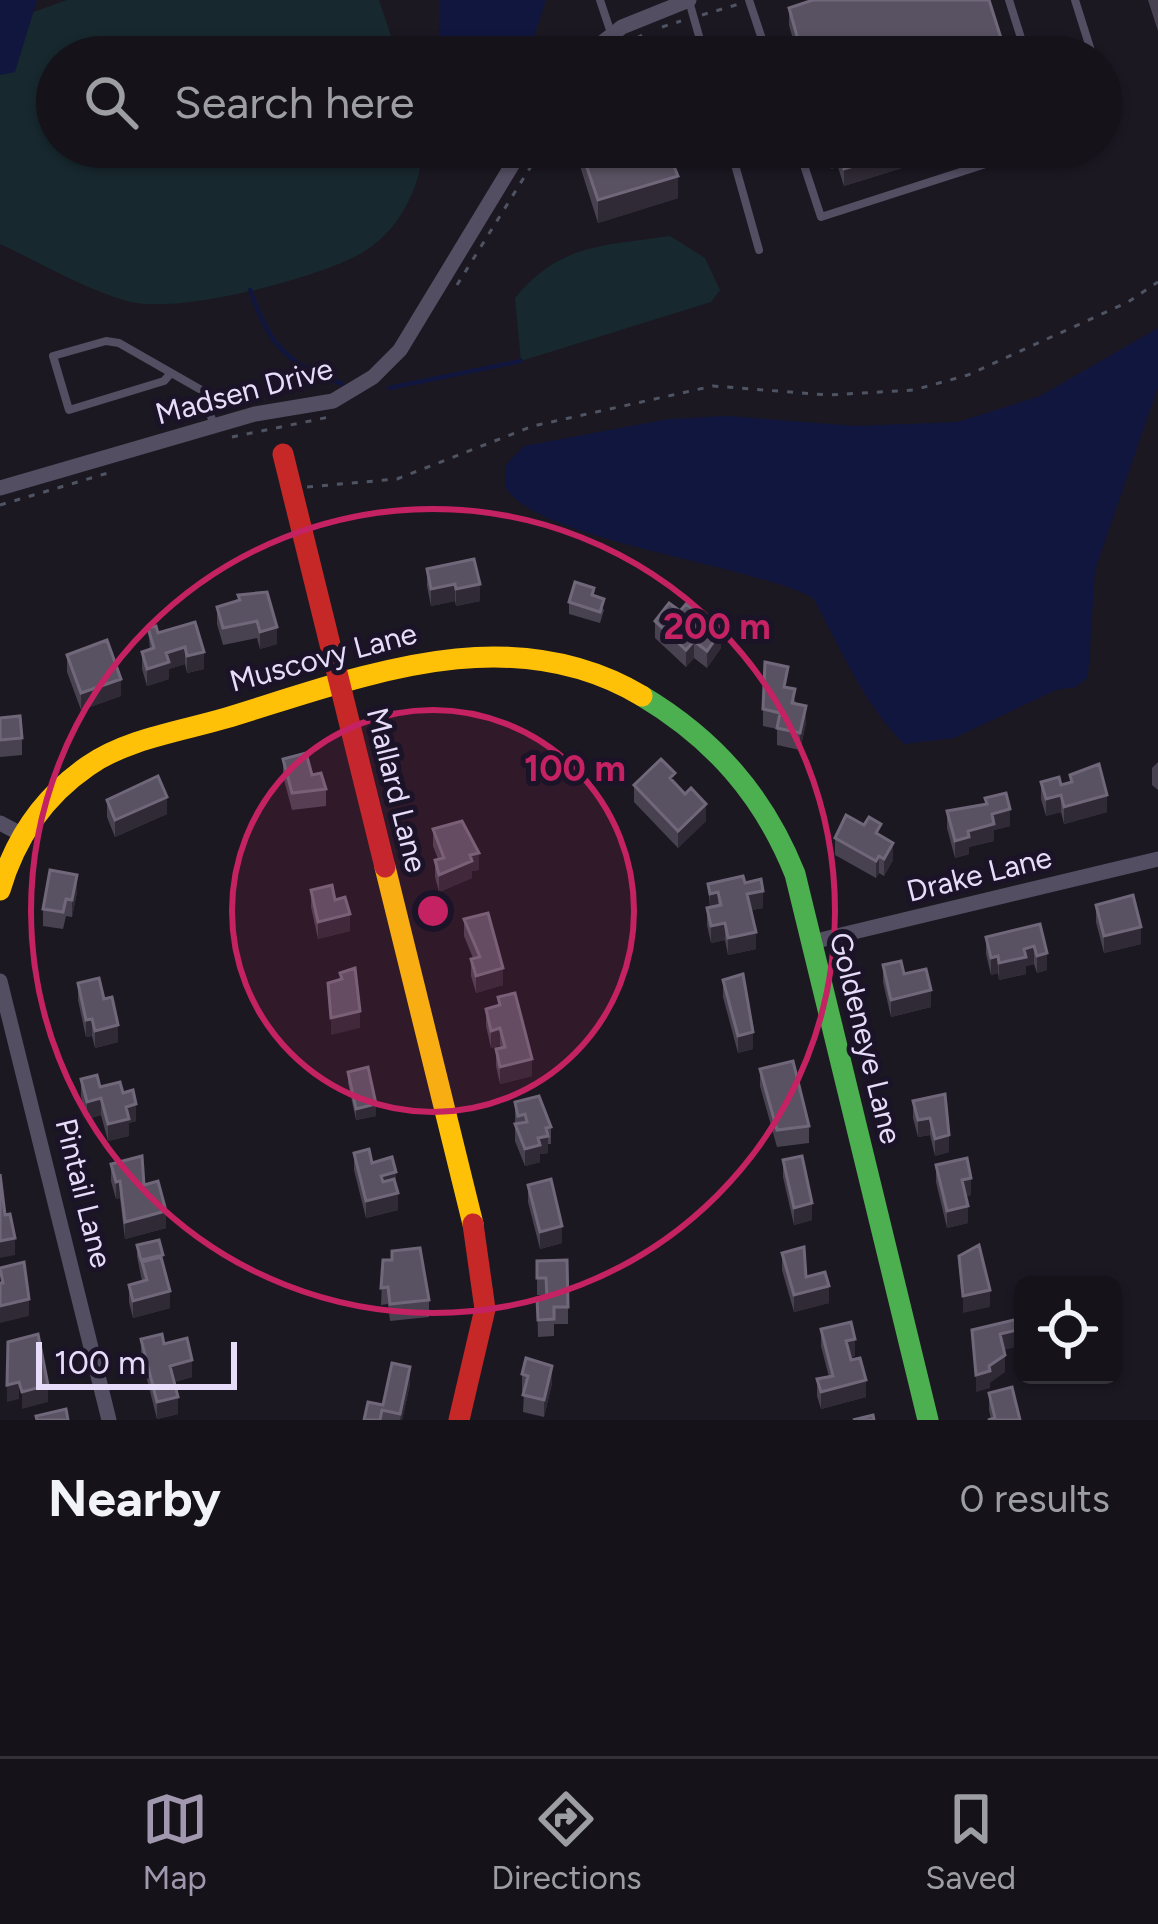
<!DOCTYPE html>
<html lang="en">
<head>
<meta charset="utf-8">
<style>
	body { margin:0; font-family:Figtree,sans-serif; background:#1e1b23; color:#f1f3f6 }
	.controls { position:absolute; right:36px; bottom:36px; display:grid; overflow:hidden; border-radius:18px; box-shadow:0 3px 9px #0004 }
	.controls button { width:108px; height:108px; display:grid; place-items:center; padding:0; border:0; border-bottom:3px solid #343239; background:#15121a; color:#f1f3f6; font:60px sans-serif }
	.scale { position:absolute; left:36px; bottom:30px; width:201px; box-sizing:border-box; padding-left:12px; border:6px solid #e8dcfb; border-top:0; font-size:33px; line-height:42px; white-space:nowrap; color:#e8dcfb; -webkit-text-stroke:9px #1b1327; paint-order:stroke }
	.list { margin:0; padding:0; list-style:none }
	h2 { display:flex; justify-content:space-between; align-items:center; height:156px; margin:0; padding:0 48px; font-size:51px }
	h2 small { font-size:39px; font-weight:400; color:#9d9ea2 }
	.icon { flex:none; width:66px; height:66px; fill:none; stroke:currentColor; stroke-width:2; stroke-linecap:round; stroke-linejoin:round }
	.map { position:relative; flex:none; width:1158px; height:1420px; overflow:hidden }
	.search { position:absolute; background:#15121a; box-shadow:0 3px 9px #0004; left:36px; right:36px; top:36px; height:132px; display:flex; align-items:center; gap:30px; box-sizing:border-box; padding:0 42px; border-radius:66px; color:#9d9ea2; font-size:45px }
	.sheet { height:336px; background:#15121a }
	nav { display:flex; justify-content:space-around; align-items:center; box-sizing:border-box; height:168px; border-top:3px solid #343239; background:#15121a; font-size:33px; color:#9d9ea2 }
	nav a { display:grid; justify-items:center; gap:6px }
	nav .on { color:#a197af }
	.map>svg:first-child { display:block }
</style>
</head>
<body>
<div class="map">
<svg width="1158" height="1420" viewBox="0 0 1158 1420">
	<rect width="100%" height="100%" fill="#1c1822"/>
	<path fill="#17282e" d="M67,0H379L398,57H57V147H423C421,188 398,233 360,254C315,279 177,315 127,301C84,289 41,263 0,244V24Z
		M670,236L705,258L720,290L711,302L521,361L515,298C560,243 604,246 670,236Z"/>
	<path fill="#11163f" d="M0,0H37L15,72L0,75Z
		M440,0H546L527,57H438Z
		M1158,328V387L1095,570L1088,677L1076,687L1056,690L954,738L904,744C863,703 841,649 813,598C747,563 539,541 506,488L505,466L524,446L668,419L727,416L856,426L958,422L1040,396Z"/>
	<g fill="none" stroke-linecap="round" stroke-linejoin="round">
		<path stroke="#11163f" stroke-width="4.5" d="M250,290C270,346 286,363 342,384
			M389,388L521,361"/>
		<path stroke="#4f5463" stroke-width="3" stroke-dasharray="6 9" stroke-linecap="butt" d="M702,15L739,4
			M662,27L681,21
			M624,45L642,35
			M457,285L543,147
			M232,437L334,416
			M307,487L397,479L533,426L713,386L828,395L914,390L968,375L1128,302L1158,282
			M0,505L108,473"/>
		<path stroke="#534e62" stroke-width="8" d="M600,0L611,33
			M749,0L768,57
			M1009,0L1027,57
			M1075,0L1093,57
			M689,1L705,57
			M1101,81L1110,109
			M730,147L759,250
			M798,147L821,217L1038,147
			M171,373L164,381L69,410L53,356L106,341L119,343L203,391L214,426"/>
		<path stroke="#534e62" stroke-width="15" d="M584,57L622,27L689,0
			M0,488L255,414L333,401L373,377L400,350L523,147
			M0,823L19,833
			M812,942L1158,859
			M0,981L109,1420"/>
		<path stroke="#4caf50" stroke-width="21" d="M642,696C714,739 764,796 795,874L928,1420"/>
		<path stroke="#ffc107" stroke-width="21" d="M385,867L473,1224
			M0,890C15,838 43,797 88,766C126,739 182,731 226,718C361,677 508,616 642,696"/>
		<path stroke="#c62828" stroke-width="21" d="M283,454L385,867
			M459,1420L485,1309L473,1224"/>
	</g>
	<path fill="#484250" d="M1148,0H1158V31Z
		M789,8L1007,57H798L789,25Z
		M574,147H698V156L673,164L678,198L598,223Z
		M824,147H969L844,186L838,167L831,169Z
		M427,569L480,601L456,606L455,601L431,606L427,586Z
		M238,595L277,644L260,649L257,638L223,645L217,624V607L238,600Z
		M594,596L604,610L600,623L569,614V602Z
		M655,621L721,648L707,668L694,658L686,667L655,638Z
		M195,622L204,669L187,673L185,664L169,669V679L147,686L142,669V652L150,650L148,628L158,633Z
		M67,655L121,696L81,710L67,672Z
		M788,687L806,723L800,750L777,745V729L763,726V709Z
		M0,718L22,738V755L0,757Z
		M283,759L312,775L326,789V806L292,810L283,776Z
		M1158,762V790L1152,785V768Z
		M1070,775L1107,812L1064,824L1061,812L1046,816L1041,799V782L1061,785L1070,782Z
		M675,784L706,821L678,848L634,802V785Z
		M985,798L1010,826L994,830V841L969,847V854L955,858L947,828V811L985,805Z
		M107,800L167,814L115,837L107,817Z
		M433,829L479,870L472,871V878L439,892L435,877V860L438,859L433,846Z
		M881,836L893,860L884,876L879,873L876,878L835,855V838Z
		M745,883L763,908L751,910L756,949L728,955L725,940L711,943L707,925V908H710L708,884Z
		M311,890L335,900L350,931L318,939L311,907Z
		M77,892L72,917L66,916L63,929L43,926V909Z
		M1096,905L1141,944L1104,953L1096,922Z
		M464,919L503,985L476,993L471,976V959L473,958L464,936Z
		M1040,924L1047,970L1037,973L1034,964L1026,966V974L999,980L998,973L991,975L986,954V937Z
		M883,965L904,974L931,1007L891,1017L883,982Z
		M723,980L753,1049L738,1053L723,997Z
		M78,983L104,999L118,1042L95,1048L92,1036L86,1037L78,1000Z
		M498,997L532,1076L500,1084L496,1066V1049L501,1048L500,1045L491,1048L486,1026V1009L498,1005Z
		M760,1069L809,1126V1143L777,1147L760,1086Z
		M348,1072L376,1116L356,1120L348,1083Z
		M81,1079L100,1087L123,1093L136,1121L129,1123V1136L108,1141L101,1115L87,1119L81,1096Z
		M913,1101L949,1135V1152L935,1156L930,1135L918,1137L913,1118Z
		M515,1102L551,1127V1144H548V1153L540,1154V1162L525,1166L515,1141Z
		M354,1153L372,1163L398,1210L366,1218L354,1170Z
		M783,1160L812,1220L794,1225L783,1177Z
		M111,1164L144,1185L166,1228L125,1239L120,1198L116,1199L111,1181Z
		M936,1165L971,1195L966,1196L968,1223L947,1228L936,1182Z
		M528,1185L562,1243L540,1249L528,1202Z
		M137,1245L163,1263L170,1308L133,1318L129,1302V1285L142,1281L137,1256Z
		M782,1253L806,1277L829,1303L794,1312L782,1270Z
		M383,1260L429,1300V1317L390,1321L388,1304L381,1305Z
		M537,1261L568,1307V1324H554V1336L538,1337L537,1298L546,1297V1295H537Z
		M821,1329L855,1356L850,1357L866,1397L821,1409L817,1396V1379L829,1377L821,1346Z
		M141,1339L164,1344L192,1377L174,1382L178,1414L157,1419L141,1356Z
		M522,1374L552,1383L544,1417L523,1412L524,1392L522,1391Z
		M410,1384L402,1420H364L383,1405Z
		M989,1393L1020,1420L991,1419L989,1410Z"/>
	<path fill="#2f2a36" d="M665,147H698V156L665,167Z
		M915,147H969L844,186V169Z
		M838,150V167L831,169V152Z
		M678,176V198L598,223V200Z
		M455,584V601L431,606V589Z
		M480,584V601L456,606V589Z
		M277,627V644L260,649V632Z
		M721,631V648L707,668V651Z
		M694,641V658L686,667V650Z
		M185,647V664L169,669V679L147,686V669L166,653Z
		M204,652V669L187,673V656Z
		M121,679V696L81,710V693Z
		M806,706V723L800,750V733Z
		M1061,795V812L1046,816V799Z
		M1107,795V812L1064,824V807Z
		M167,797V814L115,837V820Z
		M706,804V821L678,848V831Z
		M1010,809V826L994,830V841L969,847V854L955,858V841L992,814Z
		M893,843V860L884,876V859Z
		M479,853V870L472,871V878L439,892V875L470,855Z
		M879,856V873L876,878V861Z
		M77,875V892L72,917V900Z
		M763,891V908L747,911V894Z
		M718,892V909L710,911V894Z
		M350,914V931L318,939V922Z
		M725,923V940L711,943V926Z
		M1141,927V944L1104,953V936Z
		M756,932V949L728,955V938Z
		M1034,946V964L1026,966V974L999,980V963L1024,949Z
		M1047,953V970L1037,973V956Z
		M998,956V973L991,975V958Z
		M503,968V985L476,993V976Z
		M931,990V1007L891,1017V1000Z
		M360,1011V1028L331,1035V1018Z
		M92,1019V1036L86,1037V1020Z
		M118,1025V1042L95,1048V1031Z
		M500,1028V1045L491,1048V1031Z
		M753,1032V1049L738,1053V1036Z
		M532,1059V1076L500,1084V1067Z
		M101,1098V1115L87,1119V1102Z
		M136,1104V1121L129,1123V1136L108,1141V1124L126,1107Z
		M376,1104V1116L356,1120V1109Z
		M930,1118V1135L918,1137V1120Z
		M949,1135V1152L935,1156V1139Z
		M548,1136V1153L540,1154V1162L525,1166V1149L538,1138Z
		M396,1172V1189L381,1193V1176Z
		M971,1178V1195L962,1197V1180Z
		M120,1181V1198L116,1199V1182Z
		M398,1193V1210L366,1218V1201Z
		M812,1203V1220L794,1225V1208Z
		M968,1206V1223L947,1228V1211Z
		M166,1211V1228L125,1239V1222Z
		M562,1226V1243L540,1249V1232Z
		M15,1238V1255L0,1258V1241Z
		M829,1286V1303L794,1312V1295Z
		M990,1290V1307L963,1313V1296Z
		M170,1291V1308L133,1318V1301Z
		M29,1299V1316L0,1323V1306Z
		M1021,1329V1346L1000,1351V1334Z
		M855,1339V1356L846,1358V1341Z
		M1005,1355V1372L990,1383V1388L976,1392V1375Z
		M192,1360V1377L170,1383V1366Z
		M552,1366V1383L544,1417V1400Z
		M410,1367V1384L402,1420H400Z
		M866,1380V1397L821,1409V1392Z
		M19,1382V1399L7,1402V1385Z
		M48,1385V1402L22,1409V1392Z
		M178,1397V1414L157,1419V1402Z"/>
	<path fill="#595262" stroke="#70687a" stroke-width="3" d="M813,0H989L1007,57H803L789,8Z
		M580,147H666L678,176L598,200Z
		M829,147H915L844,169L838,150L831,152Z
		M474,559L480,584L456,589L455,584L431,589L427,569Z
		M575,582L594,588L592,595L604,599L600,612L569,602Z
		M267,592L277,627L260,632L257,621L223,628L217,607L240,600L238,595Z
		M669,603L680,611L686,604L721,631L707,651L694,641L686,650L655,621Z
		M195,622L204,652L187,656L185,647L166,653L169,662L147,669L142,652L154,648L148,628L156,626L158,633Z
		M107,640L121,679L81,693L67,655Z
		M765,662L788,667L784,687L795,689L792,703L806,706L800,733L777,728L780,713L763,709Z
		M20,716L22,738L0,740V718Z
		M306,753L312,775L321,773L326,789L292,793L283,759Z
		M661,759L675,773L670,778L685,794L691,788L706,804L678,831L634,785Z
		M1099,764L1107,795L1064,807L1061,795L1046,799L1041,782L1059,777L1061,785L1072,782L1070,775Z
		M158,776L167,797L115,820L107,800Z
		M1006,793L1010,809L992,814L994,824L968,831L969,837L955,841L947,811L987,804L985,798Z
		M846,815L864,825L869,817L881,824L876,833L893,843L884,859L879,856L876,861L835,838Z
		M462,821L479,853L470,855L472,861L439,875L435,860L444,858L433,829Z
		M50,870L77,875L72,900L66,899L63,912L43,909Z
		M743,876L745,883L761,879L763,891L747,894L756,932L728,938L725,923L711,926L707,908L721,905L718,892L710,894L708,884Z
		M332,885L335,900L345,897L350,914L318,922L311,890Z
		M1133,895L1141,927L1104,936L1096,905Z
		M488,913L503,968L476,976L471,959L480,957L464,919Z
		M1040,924L1047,953L1037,956L1034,946L1024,949L1026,957L999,963L998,956L991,958L986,937Z
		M901,961L904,974L926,969L931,990L891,1000L883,965Z
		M355,968L360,1011L331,1018L328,983L342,979L340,973Z
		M743,974L753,1032L738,1036L723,980Z
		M99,978L104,999L112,997L118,1025L95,1031L92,1019L86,1020L78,983Z
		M515,993L532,1059L500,1067L496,1049L505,1047L500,1028L491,1031L486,1009L500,1005L498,997Z
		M793,1061L809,1126L777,1130L760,1069Z
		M368,1067L376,1104L356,1109L348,1072Z
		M97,1075L100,1087L120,1082L123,1093L133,1090L136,1104L126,1107L129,1119L108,1124L101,1098L87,1102L81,1079Z
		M945,1094L949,1135L935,1139L930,1118L918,1120L913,1101Z
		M539,1096L551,1127L546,1128L548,1136L538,1138L540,1145L525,1149L515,1124L527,1122L525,1114L518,1116L515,1102Z
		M369,1149L372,1163L392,1157L396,1172L381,1176L383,1182L394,1179L398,1193L366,1201L354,1153Z
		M142,1156L144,1185L158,1181L166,1211L125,1222L120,1181L116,1182L111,1164Z
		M802,1156L812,1203L794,1208L783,1160Z
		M967,1158L971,1178L962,1180L968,1206L947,1211L936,1165Z
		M0,1174L5,1215L10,1214L15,1238L0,1241Z
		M551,1179L562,1226L540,1232L528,1185Z
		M159,1240L163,1255L141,1260L137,1245Z
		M979,1245L990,1290L963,1296L959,1256Z
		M804,1247L806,1277L825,1272L829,1286L794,1295L782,1253Z
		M420,1248L429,1300L390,1304L388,1287L381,1288L383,1260H392V1251Z
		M161,1257L170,1291L133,1301L129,1285L147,1280L142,1262Z
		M567,1260L568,1307H554V1319L538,1320L537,1298L547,1297L546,1278H537V1261Z
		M24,1262L29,1299L0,1306V1283H3L0,1268Z
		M1018,1319L1021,1329L1000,1334L1005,1355L989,1366L990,1371L976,1375L972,1330Z
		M851,1322L855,1339L846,1341L851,1360L860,1358L866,1380L821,1392L817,1379L833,1376L821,1329Z
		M38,1334L48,1385L22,1392L19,1382L7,1385L8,1342Z
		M162,1334L164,1344L187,1338L192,1360L170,1366L178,1397L157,1402L141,1339Z
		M526,1358L552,1366L544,1400L523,1395L528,1376L522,1374Z
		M392,1363L410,1367L400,1414L382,1410L380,1420H364L368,1402L383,1405Z
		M1012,1387L1020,1420H988L995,1418L989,1393Z
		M66,1409L68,1420H37L36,1416Z
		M873,1415L874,1420H853Z"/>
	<circle cx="433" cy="911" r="201" fill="#c42263" fill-opacity=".12"/>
	<g fill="none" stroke="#c42263" stroke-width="6">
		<circle cx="433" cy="911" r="201"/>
		<circle cx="433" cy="911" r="402"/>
	</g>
	<g text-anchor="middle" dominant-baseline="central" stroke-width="10" stroke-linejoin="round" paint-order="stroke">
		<g font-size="30" fill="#e8dcfb" stroke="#1b1327">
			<text transform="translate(244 391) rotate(-15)">Madsen Drive</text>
			<text transform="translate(323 657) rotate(-15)">Muscovy Lane</text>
			<text transform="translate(397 790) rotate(76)">Mallard Lane</text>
			<text transform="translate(979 874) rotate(-14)">Drake Lane</text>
			<text transform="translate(866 1038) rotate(76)">Goldeneye Lane</text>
			<text transform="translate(84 1193) rotate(76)">Pintail Lane</text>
		</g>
	</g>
	<circle cx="433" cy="911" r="18" fill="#c42263" stroke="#1b1327" stroke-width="6"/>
	<g font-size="36" text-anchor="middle" font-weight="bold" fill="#c42263" stroke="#1b1327" stroke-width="10" stroke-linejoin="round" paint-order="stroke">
		<text x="717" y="639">200 m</text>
		<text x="575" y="781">100 m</text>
	</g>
</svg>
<div class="controls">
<button><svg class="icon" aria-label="locate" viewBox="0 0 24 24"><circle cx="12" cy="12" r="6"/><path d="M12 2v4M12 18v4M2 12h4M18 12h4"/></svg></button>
</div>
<div class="scale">100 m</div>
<div class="search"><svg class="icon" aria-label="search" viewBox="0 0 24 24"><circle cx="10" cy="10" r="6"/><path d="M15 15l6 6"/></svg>Search here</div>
</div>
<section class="sheet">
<h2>Nearby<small>0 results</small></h2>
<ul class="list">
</ul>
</section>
<nav>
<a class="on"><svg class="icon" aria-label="map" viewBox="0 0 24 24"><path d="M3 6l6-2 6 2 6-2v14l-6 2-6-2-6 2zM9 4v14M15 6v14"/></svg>Map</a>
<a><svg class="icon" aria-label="directions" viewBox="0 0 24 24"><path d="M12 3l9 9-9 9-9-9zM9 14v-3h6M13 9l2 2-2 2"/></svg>Directions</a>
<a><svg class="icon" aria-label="saved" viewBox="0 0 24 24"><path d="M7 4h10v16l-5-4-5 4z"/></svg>Saved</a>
</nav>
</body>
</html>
